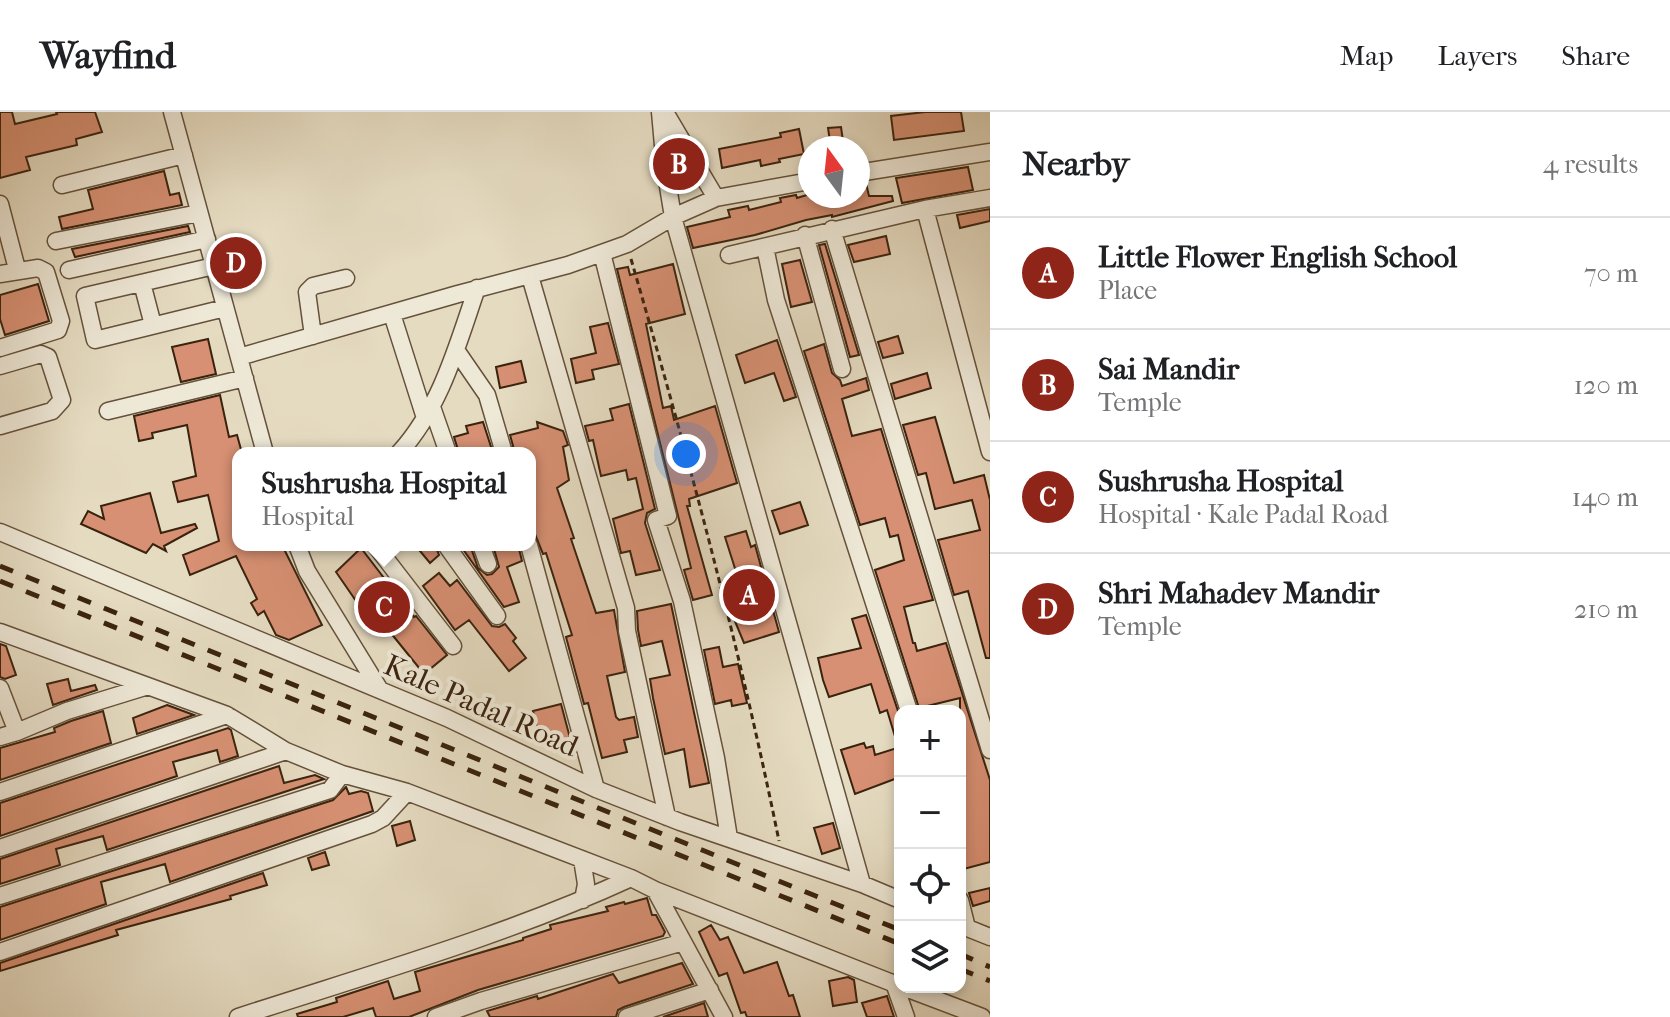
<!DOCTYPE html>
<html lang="en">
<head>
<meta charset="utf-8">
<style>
	body { margin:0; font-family:"IM FELL French Canon",serif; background:#f6f6f6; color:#202124 }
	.controls { position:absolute; right:24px; bottom:24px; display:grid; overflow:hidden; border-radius:16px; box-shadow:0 4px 12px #0003 }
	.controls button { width:72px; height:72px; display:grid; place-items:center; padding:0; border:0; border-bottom:2px solid #e0e0e0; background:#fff; color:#202124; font:40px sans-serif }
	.compass { position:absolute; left:798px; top:24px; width:72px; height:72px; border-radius:50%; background:#fff; box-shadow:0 4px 12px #0003; rotate:345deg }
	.you { position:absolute; left:686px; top:342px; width:28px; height:28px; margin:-20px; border:6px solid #fff; border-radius:50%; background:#1a73e8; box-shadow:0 0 0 12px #1a73e833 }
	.badge { display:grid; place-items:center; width:52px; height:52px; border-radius:50%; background:#8f2418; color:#fff; font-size:26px; font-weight:700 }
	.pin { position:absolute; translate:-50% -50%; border:4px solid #fff; box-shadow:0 2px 8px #0006 }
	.popup { position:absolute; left:232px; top:335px; width:304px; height:104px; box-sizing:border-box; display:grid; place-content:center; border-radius:16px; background:#fff; filter:drop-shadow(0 2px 6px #0005); font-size:26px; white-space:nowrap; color:#757577 }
	.popup b { font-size:30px; color:#202124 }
	.popup::after { content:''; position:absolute; left:50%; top:100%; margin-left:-16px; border:16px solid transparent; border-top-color:#fff }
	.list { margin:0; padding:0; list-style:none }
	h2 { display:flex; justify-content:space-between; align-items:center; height:104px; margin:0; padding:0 32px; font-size:34px }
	h2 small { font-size:26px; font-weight:400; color:#757577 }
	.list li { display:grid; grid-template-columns:52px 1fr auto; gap:24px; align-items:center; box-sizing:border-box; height:112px; padding:0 32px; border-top:2px solid #e0e0e0 }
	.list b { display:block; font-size:30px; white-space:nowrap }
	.list p { margin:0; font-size:26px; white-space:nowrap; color:#757577 }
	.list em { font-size:26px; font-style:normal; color:#757577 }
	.icon { flex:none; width:44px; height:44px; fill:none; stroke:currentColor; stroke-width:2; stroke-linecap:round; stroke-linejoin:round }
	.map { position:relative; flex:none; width:990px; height:905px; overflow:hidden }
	header { display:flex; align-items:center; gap:48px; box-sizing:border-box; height:112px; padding:0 40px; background:#fff; border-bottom:2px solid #e0e0e0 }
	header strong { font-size:38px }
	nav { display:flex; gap:44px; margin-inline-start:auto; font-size:28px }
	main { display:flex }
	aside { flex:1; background:#fff }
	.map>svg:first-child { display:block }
</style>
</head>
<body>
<header>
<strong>Wayfind</strong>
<nav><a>Map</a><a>Layers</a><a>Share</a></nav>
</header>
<main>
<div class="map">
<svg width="990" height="905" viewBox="0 0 990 905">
	<rect width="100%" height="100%" fill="#e5dbc1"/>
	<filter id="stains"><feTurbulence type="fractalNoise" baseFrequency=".0025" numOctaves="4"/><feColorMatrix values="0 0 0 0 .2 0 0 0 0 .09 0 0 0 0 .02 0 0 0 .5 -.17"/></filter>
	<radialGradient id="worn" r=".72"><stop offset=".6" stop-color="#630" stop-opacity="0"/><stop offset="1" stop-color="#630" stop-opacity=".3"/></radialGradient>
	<path fill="#d79073" stroke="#3a230e" stroke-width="2" d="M0,0H12L15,12L57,2L56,0H95L102,20L76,27L77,33L26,45L30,58L0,66Z
		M925,0H961L964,19L894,28L891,4Z
		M841,15L844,36H831L828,16Z
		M799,17L804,42L779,47L780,50L761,54L760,48L722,56L719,37L781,25L780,21Z
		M968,55L973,78L902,91L896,66Z
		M164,59L170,83L179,81L182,93L62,117L59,105L93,97L88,78Z
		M866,71L869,84H892L893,89L832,105V103L806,108L755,123L693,136L687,115L730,105L728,98L748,94L749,98L781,90L780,86L796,83L797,86L810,82L858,84V72Z
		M990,97V109L960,116L957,103Z
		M188,114L190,120L75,145L72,137Z
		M886,124L890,142L854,150L848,133Z
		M825,132L859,243L850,245L819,133Z
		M800,148L812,190L791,195L782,152Z
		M673,152L685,202L646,212L663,296L671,294L674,308L715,294L737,371L689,387L690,394H687L712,483L693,488L684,458L691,456L617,157L628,155L630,163Z
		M38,172L49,209L5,223L0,207V183Z
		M608,211L619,252L592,258L594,267L576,271L571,247L596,241L590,215Z
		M898,224L903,241L883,246L878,230Z
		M208,227L216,262L181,270L172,235Z
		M777,228L796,285L784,289L774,261L745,271L736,243Z
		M824,232L832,261L840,268L842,274L866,266L869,278L842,287L852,324L881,317L933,488L904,495L913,531H915L917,539L946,531L990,668V750L960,758V586L919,596L875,458L904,448L898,423L890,425L885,406L860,413L804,239Z
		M521,249L526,270L500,276L496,255Z
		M927,261L931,276L895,287L891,272Z
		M220,283L229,325L237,323L242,341H238V433H282L322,513L289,528L276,523L264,499L258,503L251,491L257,487L236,444L190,463L183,443L219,429L208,383L178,390L173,370L196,364L187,313L152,321L153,326L139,329L134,304Z
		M629,292L655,397L647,401L645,411L660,458L636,463L630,439L621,441L613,407L643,397L636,366L628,368L626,358L601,364L593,328L589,329L585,314L613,308L610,297Z
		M935,305L954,371L984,363L990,388V546H986L968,479L954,483L938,428L980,418L972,388L935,397L926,361L918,363L903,313Z
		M483,310L493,341H459L454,325L468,321L466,314Z
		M537,310L563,319L568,333L563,335L569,368L557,376L574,426L571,427L596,501L614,498L615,504L625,560L607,564L616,605L619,608L634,605L638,625L624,628L627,640L602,646L588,591L584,592L566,525L572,523L546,441L543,442L530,410V341H515L510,323L538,316Z
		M150,381L161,421L195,412L197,416L164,434L166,439L153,432L146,441L81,412L88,399L104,407L101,394Z
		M800,390L808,413L780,422L772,399Z
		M746,419L751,435L755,433L779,520L744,531L734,507L724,469L738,466L725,425Z
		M415,433H435L439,443L430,451Z
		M460,433H470L478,456L487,463L492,462L499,455L493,433H502L504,438L518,433L522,449L507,455L519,490L504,495Z
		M361,436L414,505L416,504L447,543L424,562L369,494L363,499L336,460Z
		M439,461L450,474L457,468L492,514L499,515L505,512L516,526L513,529L526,546L509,559L469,508L455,518L423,474Z
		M671,492L709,671L690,675L684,637L665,642L653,586L650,567L670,563L662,529L641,534L638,518L637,499Z
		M866,503L900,605V631H897L887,598L880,601L871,572L829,585L823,568L818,546L861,536L852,507Z
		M0,532L6,534L16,563L5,567L0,565Z
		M719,535L723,555L738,552L747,591L732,594L731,588L715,592L704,538Z
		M68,567L71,579L95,573L97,578L53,593L47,572Z
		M561,592L570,626L541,632L533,599Z
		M167,593L194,603L137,622L133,606Z
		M103,599L111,631L0,668V636L55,620L54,616L71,609Z
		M228,616L231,618L238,644L220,650L217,638L173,650L177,664L0,724V691Z
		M864,631L866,636L873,634L875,643L900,635V665L855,682L841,638Z
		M279,654L284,671L315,663L324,667L107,738L103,724L56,737L60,753L0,772V747Z
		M346,675L349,682L361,679L368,681L373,699L170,770L165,752L101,770L106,792L0,828V795L333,688Z
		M410,709L415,728L397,734L392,714Z
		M833,711L840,736L822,742L814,716Z
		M325,740L329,753L312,758L308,746Z
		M263,761L267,773L230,784L231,787L116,818L118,823L0,859V851Z
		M990,776V789L973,794L969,781Z
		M647,786L652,803H656L665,820L663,824L478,878L409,905H376L373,896L343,905H298L297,902L337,890L336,886L388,869L394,887L420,879L415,860L523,828V826L551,817L550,813L608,799L606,795L624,790L625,792Z
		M711,813L720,828L728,825L744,861L777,850L789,884L793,883L800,905H747L745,900L741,901L727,861L719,864L699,820Z
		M682,851L693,872L624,895L618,898L616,905H490L487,899L537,884L538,887L613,862L619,871Z
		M848,865L854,868L857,890L833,894L829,869Z
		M887,884L894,905H867L862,891Z
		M704,891L708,905H663Z"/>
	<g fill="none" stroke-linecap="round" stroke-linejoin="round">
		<defs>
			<path id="minor" d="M172,0L265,341
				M660,0L665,56L673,105L862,772
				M665,0L716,86
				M858,61L990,40
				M62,73L184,43
				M0,92L17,157
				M925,97L990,340
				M832,117L990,638
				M805,123L842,257
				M56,129L199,101
				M765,135L776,188L909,599
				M602,141L668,404L656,408L682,489L716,646L729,726
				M729,143L925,97L990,86
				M214,154L85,184L95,228L225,196
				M69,158L207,127
				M0,162L38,156L46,160L61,209L58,218L0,236
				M530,164L626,496L627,519L667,705
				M142,171L153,213
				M392,202L425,306
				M313,224L307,180L313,174L346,166
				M456,238L487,283L504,341
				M239,245L458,182L568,153L627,132L673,105L716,86L810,69
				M0,254L41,242L48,245L62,288L52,299L0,314
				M432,295L448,341
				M108,299L245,266
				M399,341C441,295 457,234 477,176
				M0,420L447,606L596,677L680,710L862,772L900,788
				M297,433L307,459L380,578
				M375,433L453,534
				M446,433L497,504
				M481,433L488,452
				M529,433L596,677
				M0,520L227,603L0,680
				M0,576L17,620L0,625
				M17,620L67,599L148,574
				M342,662L407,680L631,766L655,778L900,874
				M0,736L286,639L227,603
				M582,747L586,772L583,788
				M655,778L724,905
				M0,784L330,678L342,662L286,639
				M960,788L967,816
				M960,813L990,825
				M0,840L372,712L383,706L407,680
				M894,871L906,905
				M903,875L982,905
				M238,905C370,862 505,824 631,766
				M436,905L481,889L683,830
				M627,905L710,878"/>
		</defs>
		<use href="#minor" stroke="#65513b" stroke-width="19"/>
		<path stroke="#3a230e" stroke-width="3" stroke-dasharray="6 4" stroke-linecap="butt" d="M631,147C687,340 739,532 779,729"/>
		<use href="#minor" stroke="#eee8d7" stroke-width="16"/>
		<path stroke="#3a230e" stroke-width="5" stroke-dasharray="14 14" stroke-linecap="butt" d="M0,454L900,818
			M0,469L900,832
			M960,842L990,855
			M960,857L990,869"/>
	</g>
	<g text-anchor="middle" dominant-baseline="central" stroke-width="8" stroke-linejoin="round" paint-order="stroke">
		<g font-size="30" fill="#3a230e" stroke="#eee8d7">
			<text transform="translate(481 594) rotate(24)">Kale Padal Road</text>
		</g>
	</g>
	<rect width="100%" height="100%" filter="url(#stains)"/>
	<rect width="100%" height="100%" fill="url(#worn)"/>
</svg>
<div class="controls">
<button>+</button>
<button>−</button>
<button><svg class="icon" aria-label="locate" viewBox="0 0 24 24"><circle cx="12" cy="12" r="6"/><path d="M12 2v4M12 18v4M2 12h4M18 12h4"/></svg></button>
<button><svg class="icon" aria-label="layers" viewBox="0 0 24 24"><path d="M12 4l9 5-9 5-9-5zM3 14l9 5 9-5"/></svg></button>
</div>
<svg class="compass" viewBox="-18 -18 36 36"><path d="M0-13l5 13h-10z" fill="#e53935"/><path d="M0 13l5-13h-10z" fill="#757577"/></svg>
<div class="you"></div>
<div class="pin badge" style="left:749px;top:483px">A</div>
<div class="pin badge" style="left:679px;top:52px">B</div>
<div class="pin badge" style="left:384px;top:495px">C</div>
<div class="popup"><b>Sushrusha Hospital</b>Hospital</div>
<div class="pin badge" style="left:236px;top:151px">D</div>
</div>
<aside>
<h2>Nearby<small>4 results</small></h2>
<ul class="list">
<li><span class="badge">A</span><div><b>Little Flower English School</b><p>Place</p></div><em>70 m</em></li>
<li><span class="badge">B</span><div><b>Sai Mandir</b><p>Temple</p></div><em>120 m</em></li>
<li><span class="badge">C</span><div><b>Sushrusha Hospital</b><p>Hospital · Kale Padal Road</p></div><em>140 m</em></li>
<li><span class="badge">D</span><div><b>Shri Mahadev Mandir</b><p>Temple</p></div><em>210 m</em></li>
</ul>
</aside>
</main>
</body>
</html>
